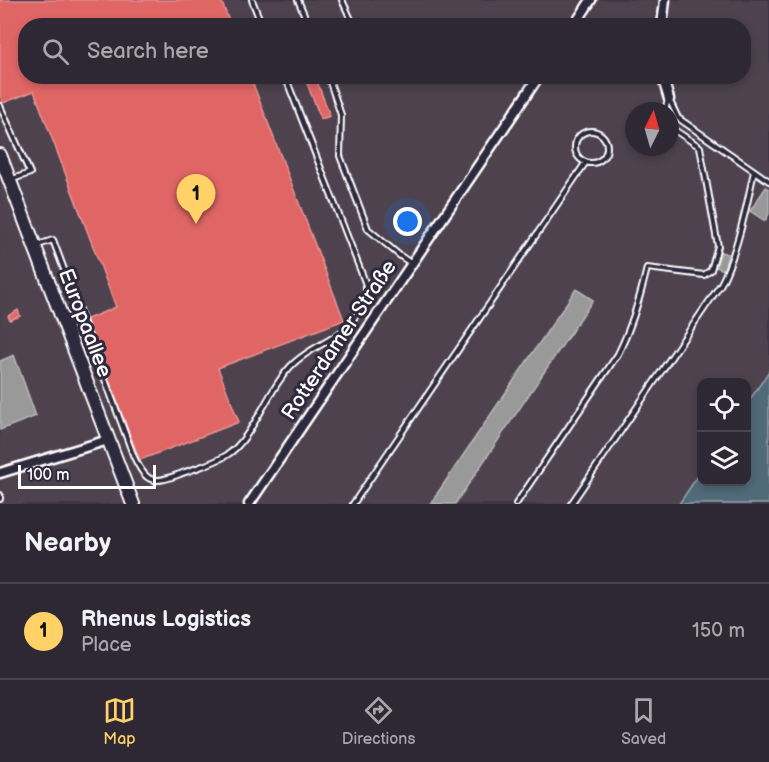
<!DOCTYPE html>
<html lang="en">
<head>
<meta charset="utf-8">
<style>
	body { margin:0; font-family:"Balsamiq Sans",sans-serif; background:#36303c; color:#f1f3f6 }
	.controls { position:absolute; right:18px; bottom:18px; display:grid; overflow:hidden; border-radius:12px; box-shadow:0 3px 9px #0003 }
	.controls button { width:54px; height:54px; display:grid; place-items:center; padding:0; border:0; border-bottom:2px solid #49444f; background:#2e2834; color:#f1f3f6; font:30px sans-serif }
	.compass { position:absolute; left:625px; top:102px; width:54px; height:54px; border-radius:50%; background:#2e2834; box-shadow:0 3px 9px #0003; rotate:5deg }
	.scale { position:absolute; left:18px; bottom:15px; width:138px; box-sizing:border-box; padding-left:6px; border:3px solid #fff; border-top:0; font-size:16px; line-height:21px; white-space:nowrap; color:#fff; -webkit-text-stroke:4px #2f2a3d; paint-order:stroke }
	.you { position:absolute; left:408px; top:222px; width:21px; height:21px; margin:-15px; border:4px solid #fff; border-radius:50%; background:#1a73e8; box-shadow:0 0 0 9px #1a73e833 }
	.badge { display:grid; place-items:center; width:39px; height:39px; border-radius:50%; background:#ffd166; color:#111; font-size:20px; font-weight:700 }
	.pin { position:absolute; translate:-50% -50px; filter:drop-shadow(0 2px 3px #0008) }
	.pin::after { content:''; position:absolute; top:32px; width:21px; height:18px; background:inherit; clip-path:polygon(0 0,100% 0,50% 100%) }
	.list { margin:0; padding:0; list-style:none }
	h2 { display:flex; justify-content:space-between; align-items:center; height:78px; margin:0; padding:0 24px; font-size:26px }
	h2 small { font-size:20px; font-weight:400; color:#a7a6ac }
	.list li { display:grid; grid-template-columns:39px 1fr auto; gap:18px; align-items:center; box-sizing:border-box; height:96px; padding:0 24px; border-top:2px solid #49444f }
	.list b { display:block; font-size:22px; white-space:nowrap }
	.list p { margin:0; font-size:20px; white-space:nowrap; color:#a7a6ac }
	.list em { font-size:20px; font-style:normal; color:#a7a6ac }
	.icon { flex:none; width:33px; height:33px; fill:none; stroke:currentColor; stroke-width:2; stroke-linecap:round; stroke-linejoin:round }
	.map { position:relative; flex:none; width:769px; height:504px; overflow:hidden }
	.search { position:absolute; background:#2e2834; box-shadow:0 3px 9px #0003; left:18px; right:18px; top:18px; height:66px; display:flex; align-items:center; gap:15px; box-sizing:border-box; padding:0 21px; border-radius:24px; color:#a7a6ac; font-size:22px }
	.sheet { height:174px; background:#2e2834 }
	nav { display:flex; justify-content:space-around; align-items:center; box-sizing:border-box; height:84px; border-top:2px solid #49444f; background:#2e2834; font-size:16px; color:#a7a6ac }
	nav a { display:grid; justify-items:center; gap:3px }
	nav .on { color:#ffd166 }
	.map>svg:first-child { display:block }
</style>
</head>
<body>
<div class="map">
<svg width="769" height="504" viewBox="0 0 769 504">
	<rect width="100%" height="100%" fill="#3d3545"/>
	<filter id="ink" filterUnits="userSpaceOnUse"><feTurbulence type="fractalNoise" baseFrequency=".0167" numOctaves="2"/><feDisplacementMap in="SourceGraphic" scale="12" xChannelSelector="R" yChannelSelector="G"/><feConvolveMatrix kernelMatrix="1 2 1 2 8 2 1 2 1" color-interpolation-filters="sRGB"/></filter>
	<g filter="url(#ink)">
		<path fill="#4e424e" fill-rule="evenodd" d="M0,0H769V372L747,405L746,382H702L701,472L680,504H0ZM26,26H744V76H26ZM634,111H670V147H634Z"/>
		<path fill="#516a78" stroke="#97a6ae" stroke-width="1.5" d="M769,371V504H679L701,471L702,482H746L747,404Z"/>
		<path fill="#e06666" stroke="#e99494" stroke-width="1.5" d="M0,0H221L231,26H26V76H250L344,320L218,368L239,422L140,460L85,320L116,307L34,91L3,103L0,96Z
			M315,76L330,116L321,119L306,81L308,80L307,77Z
			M18,310L20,316L10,320L8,316Z"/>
		<path fill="#999" stroke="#b8b8b8" stroke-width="1.5" d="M766,187L769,189V214L765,221L750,211Z
			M721,252L728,254L724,270L716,267Z
			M576,289L593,300L455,504H430Z
			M14,355L36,416L0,430V361Z"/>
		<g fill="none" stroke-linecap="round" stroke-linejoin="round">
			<defs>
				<path id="lane" d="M252,0L262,26
					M298,0L309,26
					M342,0L354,26
					M328,76L341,115L340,156L368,229L399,255L412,264
					M669,99L678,118L769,181
					M0,106L30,173L13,179
					M665,111L668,99
					M575 147a16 16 0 1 1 32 0a16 16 0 1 1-32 0Z
					M38,245L53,240L134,457C147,484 153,484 180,474C195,468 213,464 227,455C253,439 269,386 294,363C319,340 344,341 360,308C365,299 368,292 365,282L285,76
					M0,495V499
					M353,504L586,162
					M516,504L618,354C632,326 640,298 647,268L704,275L711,270L718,246L700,147L670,127
					M571,504L721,284C737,253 747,205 754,171"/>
				<path id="street" d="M574,26L591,0
					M662,26L665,0
					M662,76L669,99
					M0,473L108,440
					M249,504L539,76"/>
				<path id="secondary" d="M0,155L133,504"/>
			</defs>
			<use href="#lane" stroke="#fff" stroke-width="8"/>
			<use href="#street" stroke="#fff" stroke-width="13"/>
			<use href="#secondary" stroke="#fff" stroke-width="16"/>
			<use href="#lane" stroke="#2f2a3d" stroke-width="4"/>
			<use href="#street" stroke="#2f2a3d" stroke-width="8"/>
			<use href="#secondary" stroke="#2f2a3d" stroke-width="12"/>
		</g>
	</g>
	<g text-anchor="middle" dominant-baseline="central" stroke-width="6" stroke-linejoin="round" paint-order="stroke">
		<g font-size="21" fill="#fff" stroke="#2f2a3d">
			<text transform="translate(85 323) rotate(69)">Europaallee</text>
			<text transform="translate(339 340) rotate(-56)">Rotterdamer Straße</text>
		</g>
	</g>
</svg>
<div class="controls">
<button><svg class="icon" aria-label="locate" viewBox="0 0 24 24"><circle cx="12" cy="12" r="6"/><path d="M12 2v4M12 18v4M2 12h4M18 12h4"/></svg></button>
<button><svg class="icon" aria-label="layers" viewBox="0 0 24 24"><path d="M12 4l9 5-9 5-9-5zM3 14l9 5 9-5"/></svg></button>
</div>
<svg class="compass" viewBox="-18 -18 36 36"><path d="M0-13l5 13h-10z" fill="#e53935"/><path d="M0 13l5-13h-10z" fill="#a7a6ac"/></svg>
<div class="scale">100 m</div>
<div class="you"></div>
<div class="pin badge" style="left:196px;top:224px">1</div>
<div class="search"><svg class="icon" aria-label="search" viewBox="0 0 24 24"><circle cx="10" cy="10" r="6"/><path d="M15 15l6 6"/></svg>Search here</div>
</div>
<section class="sheet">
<h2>Nearby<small></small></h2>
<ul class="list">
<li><span class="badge">1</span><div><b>Rhenus Logistics</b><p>Place</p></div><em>150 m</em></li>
</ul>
</section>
<nav>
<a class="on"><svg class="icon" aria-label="map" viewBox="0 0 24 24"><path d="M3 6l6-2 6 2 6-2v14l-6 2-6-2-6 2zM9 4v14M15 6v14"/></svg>Map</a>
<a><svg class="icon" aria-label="directions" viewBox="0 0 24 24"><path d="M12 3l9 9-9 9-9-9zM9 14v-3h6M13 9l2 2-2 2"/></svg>Directions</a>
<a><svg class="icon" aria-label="saved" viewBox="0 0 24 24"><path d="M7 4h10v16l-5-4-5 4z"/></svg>Saved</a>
</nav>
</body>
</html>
